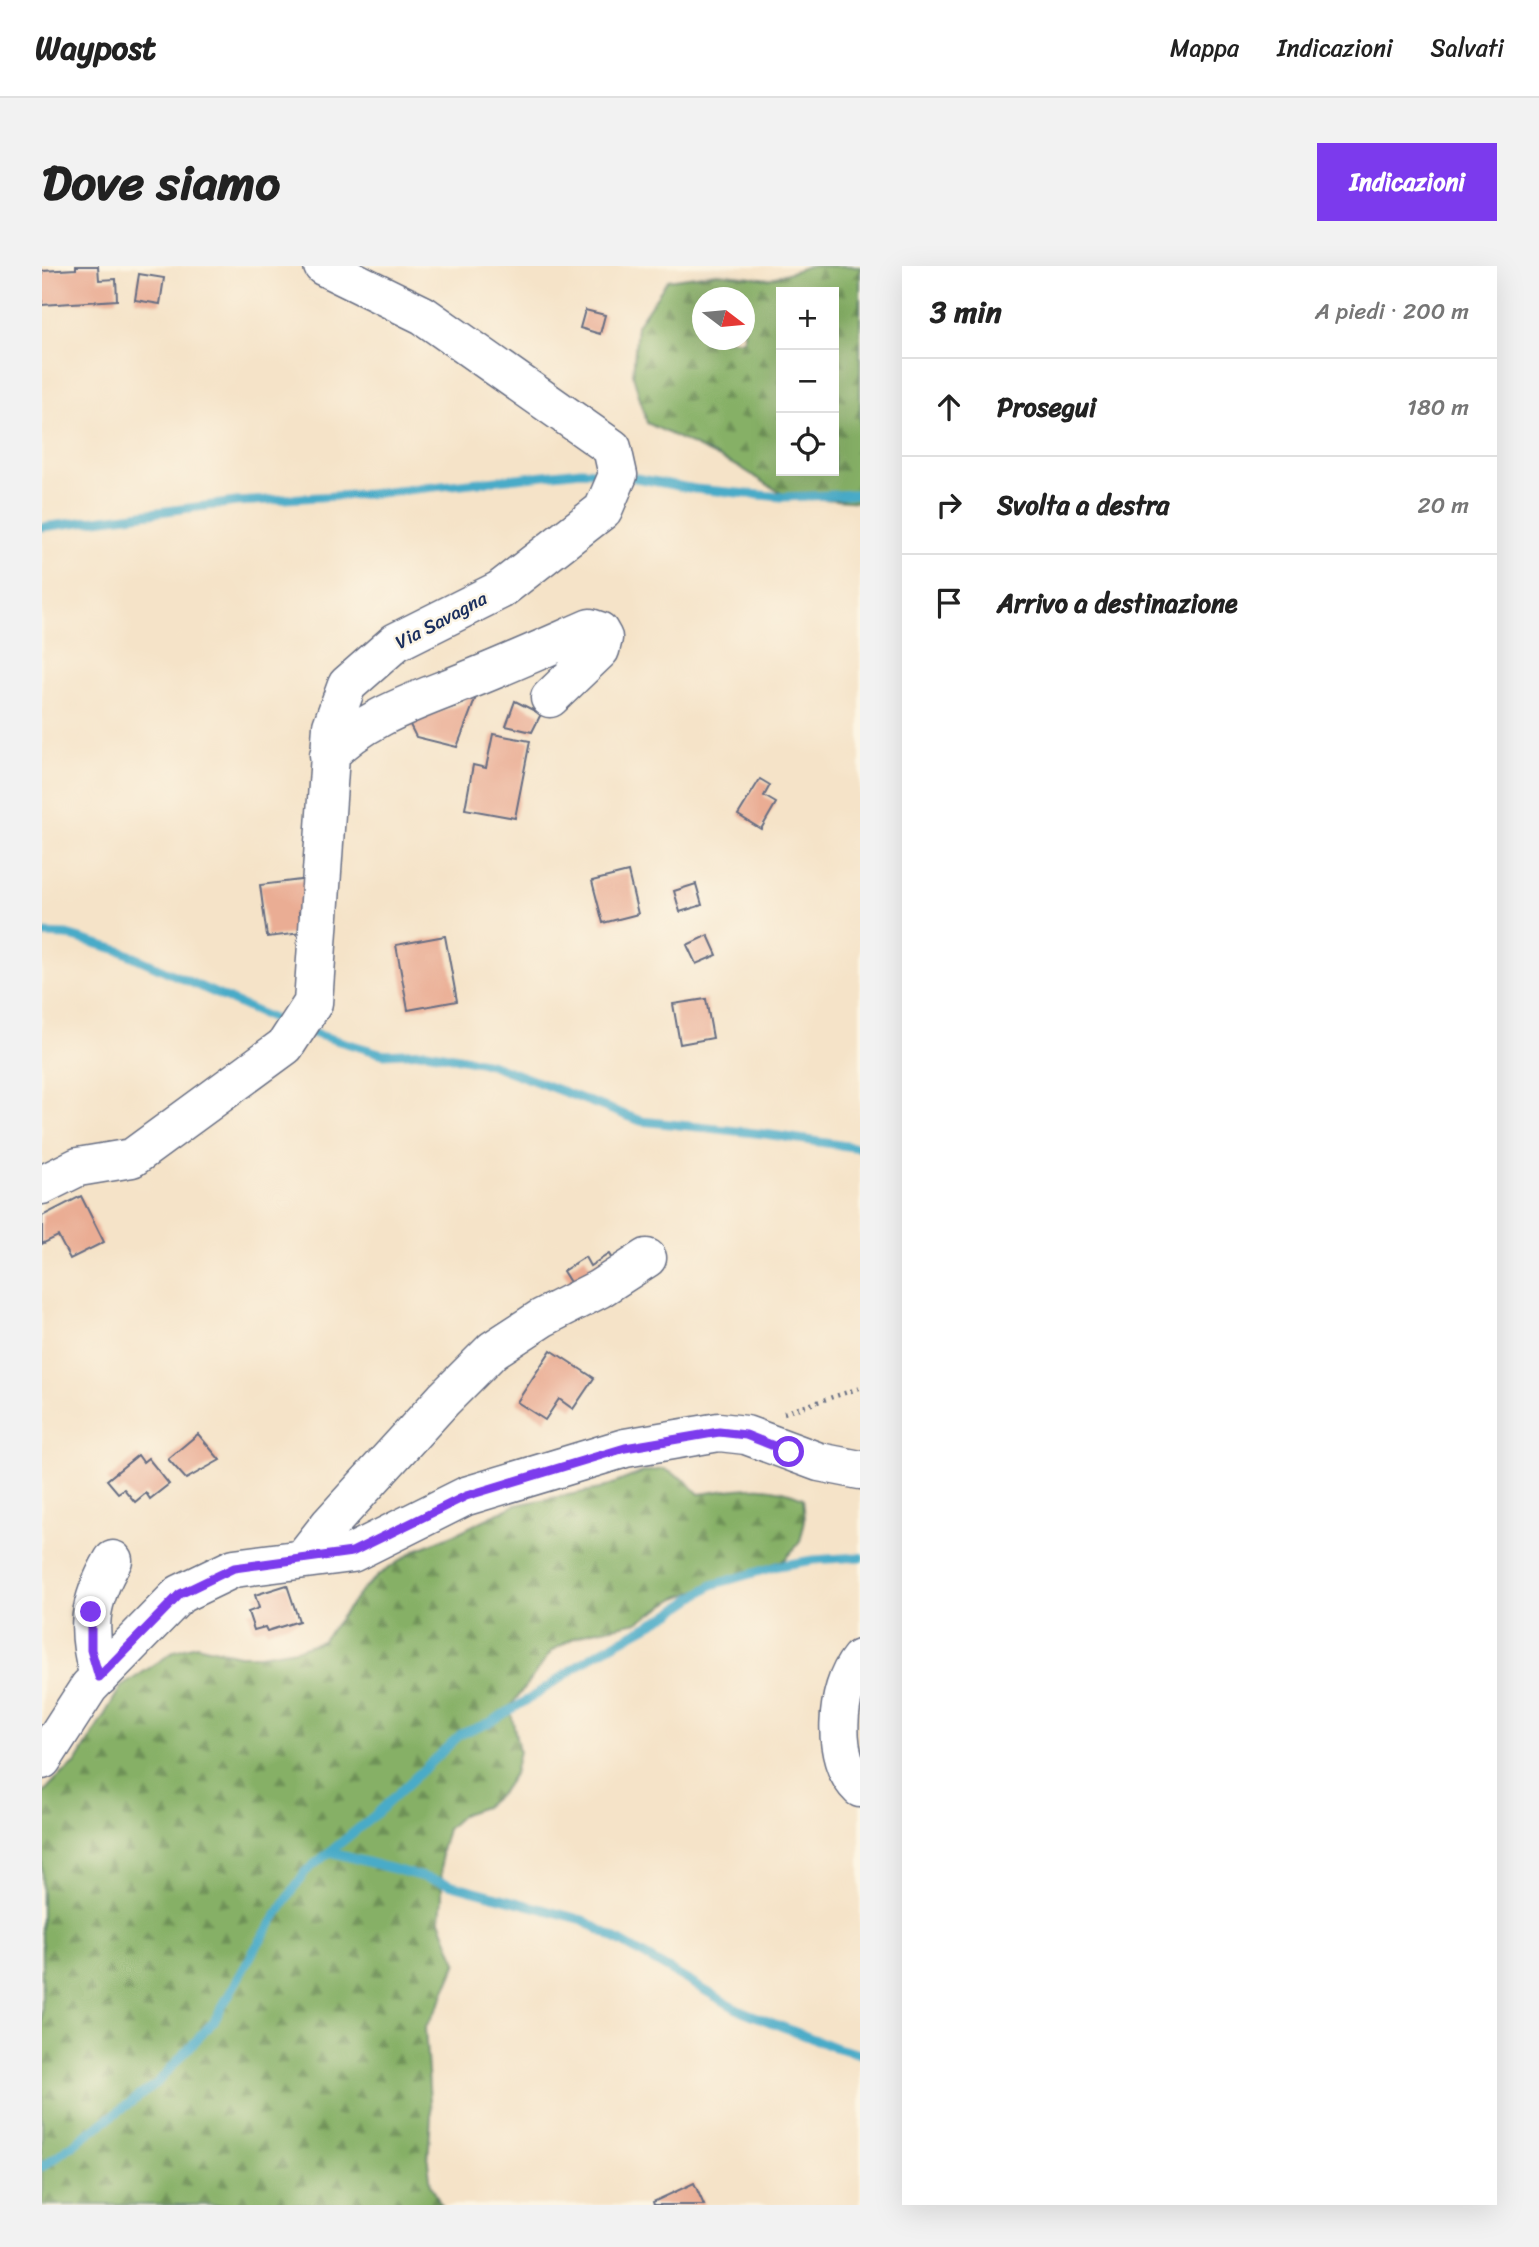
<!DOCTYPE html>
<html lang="it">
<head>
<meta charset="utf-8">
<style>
	body { margin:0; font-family:Sriracha,sans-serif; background:#f2f2f2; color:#222 }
	.controls { position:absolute; right:21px; top:21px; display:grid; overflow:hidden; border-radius:0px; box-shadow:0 7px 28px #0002 }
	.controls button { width:63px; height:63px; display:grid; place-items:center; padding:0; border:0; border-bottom:2px solid #e0e0e0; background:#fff; color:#222; font:35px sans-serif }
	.compass { position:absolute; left:650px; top:21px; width:63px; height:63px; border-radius:50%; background:#fff; box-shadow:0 7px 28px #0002; rotate:106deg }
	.stop { position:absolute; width:21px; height:21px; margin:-16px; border:5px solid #7c3aed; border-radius:50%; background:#fff }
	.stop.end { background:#7c3aed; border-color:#fff; box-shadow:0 2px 7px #0008 }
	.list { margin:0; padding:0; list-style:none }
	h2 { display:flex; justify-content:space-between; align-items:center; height:91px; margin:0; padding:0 28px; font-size:30px }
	h2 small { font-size:23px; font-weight:400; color:#767676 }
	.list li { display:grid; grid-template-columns:46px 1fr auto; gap:21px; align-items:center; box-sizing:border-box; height:98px; padding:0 28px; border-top:2px solid #e0e0e0 }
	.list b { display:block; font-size:26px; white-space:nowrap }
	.list em { font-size:23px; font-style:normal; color:#767676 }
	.icon { flex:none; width:38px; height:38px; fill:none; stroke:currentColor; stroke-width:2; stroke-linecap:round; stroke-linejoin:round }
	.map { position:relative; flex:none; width:818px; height:1939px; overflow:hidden; border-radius:0px }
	header { display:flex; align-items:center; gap:42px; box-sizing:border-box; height:98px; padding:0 35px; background:#fff; border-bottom:2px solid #e0e0e0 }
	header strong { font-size:33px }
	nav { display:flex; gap:38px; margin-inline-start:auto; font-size:24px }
	.intro { display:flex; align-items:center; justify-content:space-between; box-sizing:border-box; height:168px; padding:0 42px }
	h1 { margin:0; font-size:49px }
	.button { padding:18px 32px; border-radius:0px; background:#7c3aed; color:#fff; font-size:24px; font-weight:700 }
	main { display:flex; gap:42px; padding:0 42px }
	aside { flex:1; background:#fff; border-radius:0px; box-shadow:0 7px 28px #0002 }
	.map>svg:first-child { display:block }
</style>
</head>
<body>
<header>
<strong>Waypost</strong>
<nav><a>Mappa</a><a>Indicazioni</a><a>Salvati</a></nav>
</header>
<div class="intro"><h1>Dove siamo</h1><a class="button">Indicazioni</a></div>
<main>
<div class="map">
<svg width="818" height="1939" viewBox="0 0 818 1939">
	<defs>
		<pattern id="forest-firs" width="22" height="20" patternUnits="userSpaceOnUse" patternTransform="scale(1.75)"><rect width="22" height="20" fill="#86b066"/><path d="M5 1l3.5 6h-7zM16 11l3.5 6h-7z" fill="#6d9057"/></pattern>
	</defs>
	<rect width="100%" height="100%" fill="#fcf5e5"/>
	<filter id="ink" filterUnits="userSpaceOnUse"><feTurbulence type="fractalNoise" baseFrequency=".0143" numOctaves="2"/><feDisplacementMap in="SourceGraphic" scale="14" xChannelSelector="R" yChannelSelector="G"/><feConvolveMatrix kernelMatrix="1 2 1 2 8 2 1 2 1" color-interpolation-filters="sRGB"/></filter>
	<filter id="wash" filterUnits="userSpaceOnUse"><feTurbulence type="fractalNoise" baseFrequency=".00686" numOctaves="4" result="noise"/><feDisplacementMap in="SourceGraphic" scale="28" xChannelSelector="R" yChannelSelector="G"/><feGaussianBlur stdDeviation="1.57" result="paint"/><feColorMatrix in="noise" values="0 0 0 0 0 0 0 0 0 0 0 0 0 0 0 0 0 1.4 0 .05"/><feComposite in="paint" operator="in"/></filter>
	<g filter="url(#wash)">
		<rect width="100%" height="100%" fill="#f5e3c8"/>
		<path fill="url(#forest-firs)" stroke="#507062" stroke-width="2" fill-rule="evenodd" d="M767,0H818V236L744,230L699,202L605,157L591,109L595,59L626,14L675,7L727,13ZM739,26H792V205H739ZM660,32H702V74H660Z
			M622,1203L642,1213L657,1228C697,1223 722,1215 761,1232L763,1254L758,1276L742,1294L634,1332L595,1356L551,1365L530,1373L510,1385L468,1441L477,1485L472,1508L460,1526L442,1541L421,1548L405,1563L399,1585L400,1631L398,1654L415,1697L397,1739L383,1762L389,1850L386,1896L389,1919L399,1939H0V1528L15,1512L34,1497L79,1421L133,1385L154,1379L197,1389H218L259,1382L280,1375L321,1323L338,1308L374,1284L413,1268L473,1239L558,1223L601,1206Z"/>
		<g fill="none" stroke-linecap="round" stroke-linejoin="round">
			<path stroke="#49abc8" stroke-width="9" d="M583,210L653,223L740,231L818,228
				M0,261L194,236L327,228L539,205L565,207
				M0,668L25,669L79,685L246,760
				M263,765L341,788L385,786L448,798L599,855L723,868L818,882
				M288,1586L541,1654L695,1743L792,1781L818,1788
				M0,1901L114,1818L172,1755L214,1681L263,1606L333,1549L419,1468L447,1457L492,1430L552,1389L629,1347L670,1319L736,1300L771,1294L818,1291"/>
		</g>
		<g id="blocks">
			<path fill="#eaad94" d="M34,0H56L57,14L74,13L75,34L0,39V5L34,3Z
				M97,8L122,12L118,38L93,34Z
				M543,44L563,49L558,68L538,62Z
				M425,430L434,431L415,481L374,471L366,455L421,438Z
				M473,435L499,448L490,466L464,460Z
				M451,468L488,475L473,552L423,543L431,499L444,502Z
				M718,513L728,519L722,530L734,537L719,563L696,549Z
				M586,606L596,648L561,657L550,615Z
				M267,613L268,645L257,646L260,667L225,671L218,619Z
				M654,618L660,639L638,646L632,625Z
				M666,669L675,689L654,698L645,679Z
				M403,670L415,735L366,744L354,679Z
				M664,733L671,772L638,778L631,738Z
				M39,930L62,976L28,993L16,970L0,978V950Z
				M567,988L571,995L534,1026L521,1005L543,991L548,1000Z
				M509,1084L552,1112L531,1143L517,1133L503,1154L475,1136Z
				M156,1168L178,1194L144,1213L126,1193Z
				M96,1189L101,1196L106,1192L127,1218L108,1233L104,1227L93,1236L82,1223L76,1227L65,1214Z
				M245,1319L257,1355L225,1365L223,1361L212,1364L206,1346L217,1342L213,1329Z
				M652,1917L662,1939H612L611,1936Z"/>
		</g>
	</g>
	<g filter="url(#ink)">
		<use href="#blocks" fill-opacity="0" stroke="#676e83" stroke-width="2"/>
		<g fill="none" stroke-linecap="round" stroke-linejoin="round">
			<defs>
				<path id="minor" d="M287,489C325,449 379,434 429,413C469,397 509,379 548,362L557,365L561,372L558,384L508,432
					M0,919L36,901L90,892L243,780L271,737L290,460L305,419L354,376L458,324L561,244L576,209L570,182L381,49L281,0
					M262,1291L288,1258L402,1133L451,1084L500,1052L557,1023L605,992
					M818,1393C793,1423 788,1494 818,1522
					M57,1411C44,1363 46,1337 71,1294
					M0,1494L47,1421L138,1328L192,1302L310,1287L424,1230L583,1182L677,1166L704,1169L777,1196L818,1204"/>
			</defs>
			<use href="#minor" stroke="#676e83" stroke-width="41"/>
			<path stroke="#676e83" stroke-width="4.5" stroke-dasharray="2 5" stroke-linecap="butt" d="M742,1147L818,1122"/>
			<use href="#minor" stroke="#fff" stroke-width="38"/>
		</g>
	</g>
	<g fill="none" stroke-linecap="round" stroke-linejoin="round" filter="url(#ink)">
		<path stroke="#7c3aed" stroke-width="9" d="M49,1346V1384L57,1411L138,1328L192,1302L310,1286L424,1230L583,1182L677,1166L704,1169L747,1186"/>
	</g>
	<g text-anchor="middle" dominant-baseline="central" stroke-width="5" stroke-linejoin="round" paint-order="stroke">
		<g font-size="19" fill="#1b2f5e" stroke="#fcf5e5">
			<text transform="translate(399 354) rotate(-28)">Via Savagna</text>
		</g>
	</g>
</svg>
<div class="controls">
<button>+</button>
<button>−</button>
<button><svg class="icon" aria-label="locate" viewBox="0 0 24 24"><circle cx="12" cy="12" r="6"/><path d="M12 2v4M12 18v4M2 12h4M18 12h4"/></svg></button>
</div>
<svg class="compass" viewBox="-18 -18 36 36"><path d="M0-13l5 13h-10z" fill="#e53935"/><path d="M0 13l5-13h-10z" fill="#767676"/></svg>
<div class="stop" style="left:747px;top:1186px"></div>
<div class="stop end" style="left:49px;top:1346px"></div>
</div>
<aside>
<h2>3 min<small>A piedi · 200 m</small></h2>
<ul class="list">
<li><svg class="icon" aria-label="ahead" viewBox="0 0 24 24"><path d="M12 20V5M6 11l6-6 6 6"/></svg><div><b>Prosegui</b></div><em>180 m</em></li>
<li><svg class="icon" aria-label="right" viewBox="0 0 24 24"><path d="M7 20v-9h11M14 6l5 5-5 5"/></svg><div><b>Svolta a destra</b></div><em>20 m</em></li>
<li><svg class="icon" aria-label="arrive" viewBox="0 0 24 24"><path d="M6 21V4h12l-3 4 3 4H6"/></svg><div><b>Arrivo a destinazione</b></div></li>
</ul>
</aside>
</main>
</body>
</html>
